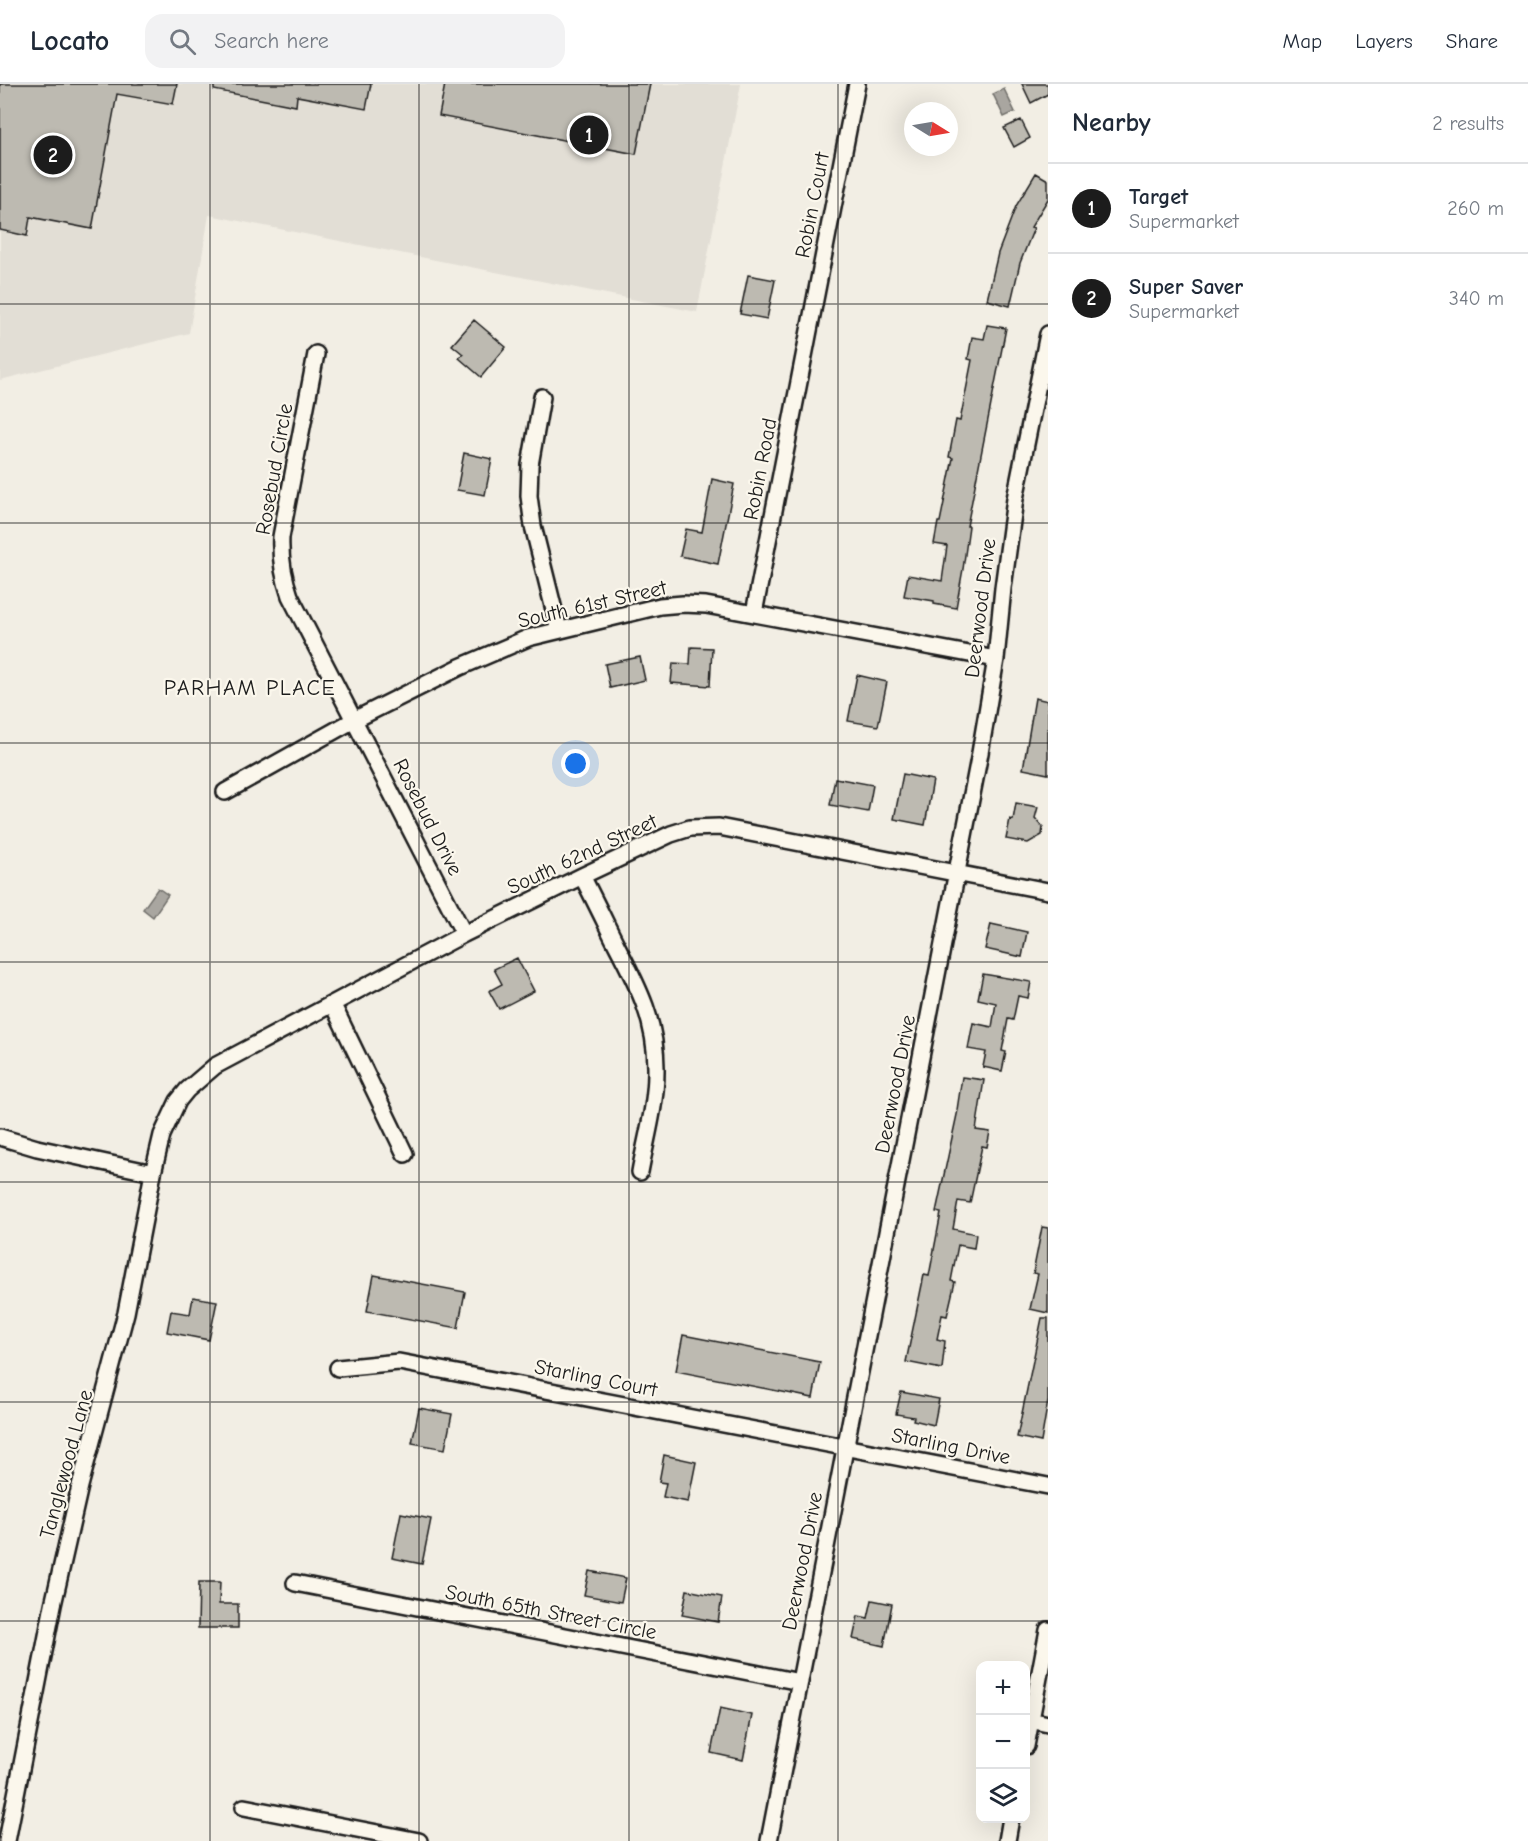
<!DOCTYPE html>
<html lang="en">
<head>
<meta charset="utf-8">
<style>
	body { margin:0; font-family:"Comic Neue",sans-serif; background:#f2f2f3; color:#1f2937 }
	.controls { position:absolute; right:18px; bottom:18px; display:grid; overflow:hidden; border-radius:12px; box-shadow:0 6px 24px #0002 }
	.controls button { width:54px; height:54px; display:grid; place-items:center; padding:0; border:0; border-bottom:2px solid #e0e1e3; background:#fff; color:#1f2937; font:30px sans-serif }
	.compass { position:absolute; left:904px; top:18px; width:54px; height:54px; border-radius:50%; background:#fff; box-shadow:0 6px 24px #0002; rotate:101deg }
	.you { position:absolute; left:576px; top:680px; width:21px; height:21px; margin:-15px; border:4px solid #fff; border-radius:50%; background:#1a73e8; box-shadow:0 0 0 9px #1a73e833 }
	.badge { display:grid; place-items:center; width:39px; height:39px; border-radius:50%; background:#1c1c1c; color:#fff; font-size:20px; font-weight:700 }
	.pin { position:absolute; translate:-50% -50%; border:3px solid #fff; box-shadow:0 2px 6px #0006 }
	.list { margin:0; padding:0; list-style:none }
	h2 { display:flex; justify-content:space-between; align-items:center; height:78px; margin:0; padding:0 24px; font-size:26px }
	h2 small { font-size:20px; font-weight:400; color:#747a83 }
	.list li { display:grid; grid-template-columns:39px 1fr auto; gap:18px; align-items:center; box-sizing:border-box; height:90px; padding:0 24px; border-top:2px solid #e0e1e3 }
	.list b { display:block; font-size:22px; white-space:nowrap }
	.list p { margin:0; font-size:20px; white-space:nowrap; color:#747a83 }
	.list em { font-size:20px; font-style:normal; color:#747a83 }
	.icon { flex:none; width:33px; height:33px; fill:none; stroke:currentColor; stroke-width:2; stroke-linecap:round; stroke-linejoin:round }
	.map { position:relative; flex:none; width:1048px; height:1757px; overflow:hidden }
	header { display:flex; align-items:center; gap:36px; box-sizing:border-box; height:84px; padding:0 30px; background:#fff; border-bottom:2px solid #e0e1e3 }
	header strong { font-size:28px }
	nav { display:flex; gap:33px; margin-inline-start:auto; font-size:21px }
	.search { width:420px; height:54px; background:#f2f2f3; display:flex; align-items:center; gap:15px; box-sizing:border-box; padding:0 21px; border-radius:18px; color:#747a83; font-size:22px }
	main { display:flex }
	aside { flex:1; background:#fff }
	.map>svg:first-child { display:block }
</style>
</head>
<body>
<header>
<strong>Locato</strong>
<div class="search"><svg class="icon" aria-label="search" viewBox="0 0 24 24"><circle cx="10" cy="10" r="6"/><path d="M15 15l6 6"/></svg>Search here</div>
<nav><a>Map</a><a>Layers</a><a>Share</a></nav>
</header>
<main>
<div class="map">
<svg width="1048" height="1757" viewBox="0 0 1048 1757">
	<rect width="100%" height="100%" fill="#f2eee4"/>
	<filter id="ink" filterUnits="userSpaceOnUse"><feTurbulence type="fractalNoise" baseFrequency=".0167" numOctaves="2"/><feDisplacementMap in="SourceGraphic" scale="12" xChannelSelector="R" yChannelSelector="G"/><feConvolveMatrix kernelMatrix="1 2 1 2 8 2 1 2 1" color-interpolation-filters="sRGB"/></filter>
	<g filter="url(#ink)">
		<path fill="#e2ded5" d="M0,0H741L697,228L209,131L189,249L0,296Z"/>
		<path fill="#a9a6a0" stroke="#716f6b" stroke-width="1.5" d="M1004,5L1015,28L1004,33L993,10Z
			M158,804L168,811L153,833L143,825Z"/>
		<path fill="#bdbab1" stroke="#1c1c1c" stroke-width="1.5" d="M0,0H177L173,20L117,10L92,145L30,133L27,152L0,146Z
			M214,0H371L366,25L297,12L296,22L214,6Z
			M445,0H650L636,70L439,32Z
			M1022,0H1048V10L1031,19Z
			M1021,36L1030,54L1014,63L1004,44Z
			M1036,89L1048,96V115L1031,143L1034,144L1020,179L1010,222L987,216L998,169L1016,122Z
			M748,191L775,196L767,235L740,230Z
			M474,236L506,263L481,293L459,274L463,270L452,261Z
			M987,241L1006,244L967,442H969L963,485L956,524L934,520V517L904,512L908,491L942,497L947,462L934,460L938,438H940L953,374L949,373L956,336L960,337L972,276L968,275L972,253L984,255Z
			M464,369L492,375L485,411L457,406Z
			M712,395L734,400L718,480L680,472L686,445L702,448Z
			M691,563L712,564L710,602L671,599L673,579L690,580Z
			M640,573L645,596L610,604L605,580Z
			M857,591L887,598L878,642L848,637Z
			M1035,614L1048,617V690L1023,685Z
			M903,690L933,696L925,741L894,735Z
			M835,694L873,701L868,728L830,721Z
			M1016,719L1038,723L1035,734L1043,743L1042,751L1028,759L1006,755L1010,735L1013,736Z
			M991,840L1027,848L1022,873L985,865Z
			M517,874L534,907L499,925L489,907L502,900L494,885Z
			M983,890L1031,898L1028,914L1018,912L1013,936L1008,935L1002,967L1006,968L1002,987L983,983L986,968L968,965L973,939L992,943L996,919L978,915Z
			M962,993L984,996L976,1046L990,1048L987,1063L982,1062L970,1119L958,1117L953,1145L976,1150L974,1164L958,1161L951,1197L955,1198L947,1232L942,1231L937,1255L945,1257L942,1285L906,1278L924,1191L929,1192L941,1129L936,1128L958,1026H957Z
			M1042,1143L1048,1144V1229L1030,1225L1038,1190L1033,1189Z
			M374,1191L465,1208L458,1244L367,1227Z
			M193,1213L217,1217L209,1256L167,1248L171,1227L190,1230Z
			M1042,1234H1048V1317L1041,1358L1017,1353Z
			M683,1251L820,1278L813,1314L676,1287Z
			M901,1308L939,1315L934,1341L913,1336L914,1333L896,1330Z
			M419,1324L452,1330L445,1365L412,1359Z
			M664,1371L696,1378L688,1418L663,1413L666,1399L659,1398Z
			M401,1429L431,1435L422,1480L392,1474Z
			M589,1487L626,1494L621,1518L584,1511Z
			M199,1498H220L219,1520H238V1544H198Z
			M687,1506L722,1513L718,1538L682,1531Z
			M872,1516L892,1520L884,1562L853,1555L858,1532L868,1534Z
			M720,1624L752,1631L743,1676L711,1669Z"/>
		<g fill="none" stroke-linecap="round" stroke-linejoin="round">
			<defs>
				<path id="minor" d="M316,270L281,453C280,474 283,492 290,512L464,850
					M542,313L530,381L529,412L533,442L559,546
					M754,529L857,0
					M225,708L354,636L460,583L528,554L660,522L683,520L706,521L996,575
					M582,792C594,815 605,838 617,862C639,904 657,939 656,988C656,1021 646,1055 640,1088
					M333,921L405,1070
					M0,1053L37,1064L153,1089
					M338,1284L399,1278L1048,1402
					M295,1499L800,1598
					M1030,1636L1048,1640
					M1026,1662L1048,1546
					M244,1723L419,1757
					M7,1757L53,1521L80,1402L126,1229L153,1089L162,1051L178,1017L187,1006L215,982L464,850L582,792L671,750L690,744L719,743L1048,807
					M769,1757L980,669L996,575L1003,504L1015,415L1048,250
					M1007,1757L1011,1734"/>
			</defs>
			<use href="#minor" stroke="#1c1c1c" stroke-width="20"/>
			<use href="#minor" stroke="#fbf7ec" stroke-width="15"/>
		</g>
	</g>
	<path fill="none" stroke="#1c1c1c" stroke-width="1.5" stroke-opacity="0.55" d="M210,0V1757M419,0V1757M629,0V1757M838,0V1757M0,220H1048M0,439H1048M0,659H1048M0,878H1048M0,1098H1048M0,1318H1048M0,1537H1048"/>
	<g text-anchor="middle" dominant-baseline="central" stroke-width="4.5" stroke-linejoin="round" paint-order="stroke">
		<g font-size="21" fill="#1c1c1c" stroke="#fbf7ec">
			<text transform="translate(812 121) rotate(-79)">Robin Court</text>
			<text transform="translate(274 385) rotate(-80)">Rosebud Circle</text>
			<text transform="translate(760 385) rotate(-79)">Robin Road</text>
			<text transform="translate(592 520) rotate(-13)">South 61st Street</text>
			<text transform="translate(980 524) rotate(-83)">Deerwood Drive</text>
			<text transform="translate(428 733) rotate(63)">Rosebud Drive</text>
			<text transform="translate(582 770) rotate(-25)">South 62nd Street</text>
			<text transform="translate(895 1000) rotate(-79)">Deerwood Drive</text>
			<text transform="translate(596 1294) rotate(11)">Starling Court</text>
			<text transform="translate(951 1362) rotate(11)">Starling Drive</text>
			<text transform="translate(66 1380) rotate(-75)">Tanglewood Lane</text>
			<text transform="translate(802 1477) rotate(-79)">Deerwood Drive</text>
			<text transform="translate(551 1528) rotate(11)">South 65th Street Circle</text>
		</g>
		<g font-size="22" letter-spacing="1.5" fill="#1c1c1c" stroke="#fbf7ec">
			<text x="250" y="604">PARHAM PLACE</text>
		</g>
	</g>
</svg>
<div class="controls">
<button>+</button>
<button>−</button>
<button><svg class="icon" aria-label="layers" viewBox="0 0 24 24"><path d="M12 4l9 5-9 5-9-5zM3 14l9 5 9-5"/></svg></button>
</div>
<svg class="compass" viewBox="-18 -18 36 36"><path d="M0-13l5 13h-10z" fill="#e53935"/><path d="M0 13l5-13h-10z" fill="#747a83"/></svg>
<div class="you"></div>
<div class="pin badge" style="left:589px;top:51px">1</div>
<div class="pin badge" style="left:53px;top:71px">2</div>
</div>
<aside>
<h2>Nearby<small>2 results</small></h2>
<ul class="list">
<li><span class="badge">1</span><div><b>Target</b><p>Supermarket</p></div><em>260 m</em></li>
<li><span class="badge">2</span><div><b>Super Saver</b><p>Supermarket</p></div><em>340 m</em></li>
</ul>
</aside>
</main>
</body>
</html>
